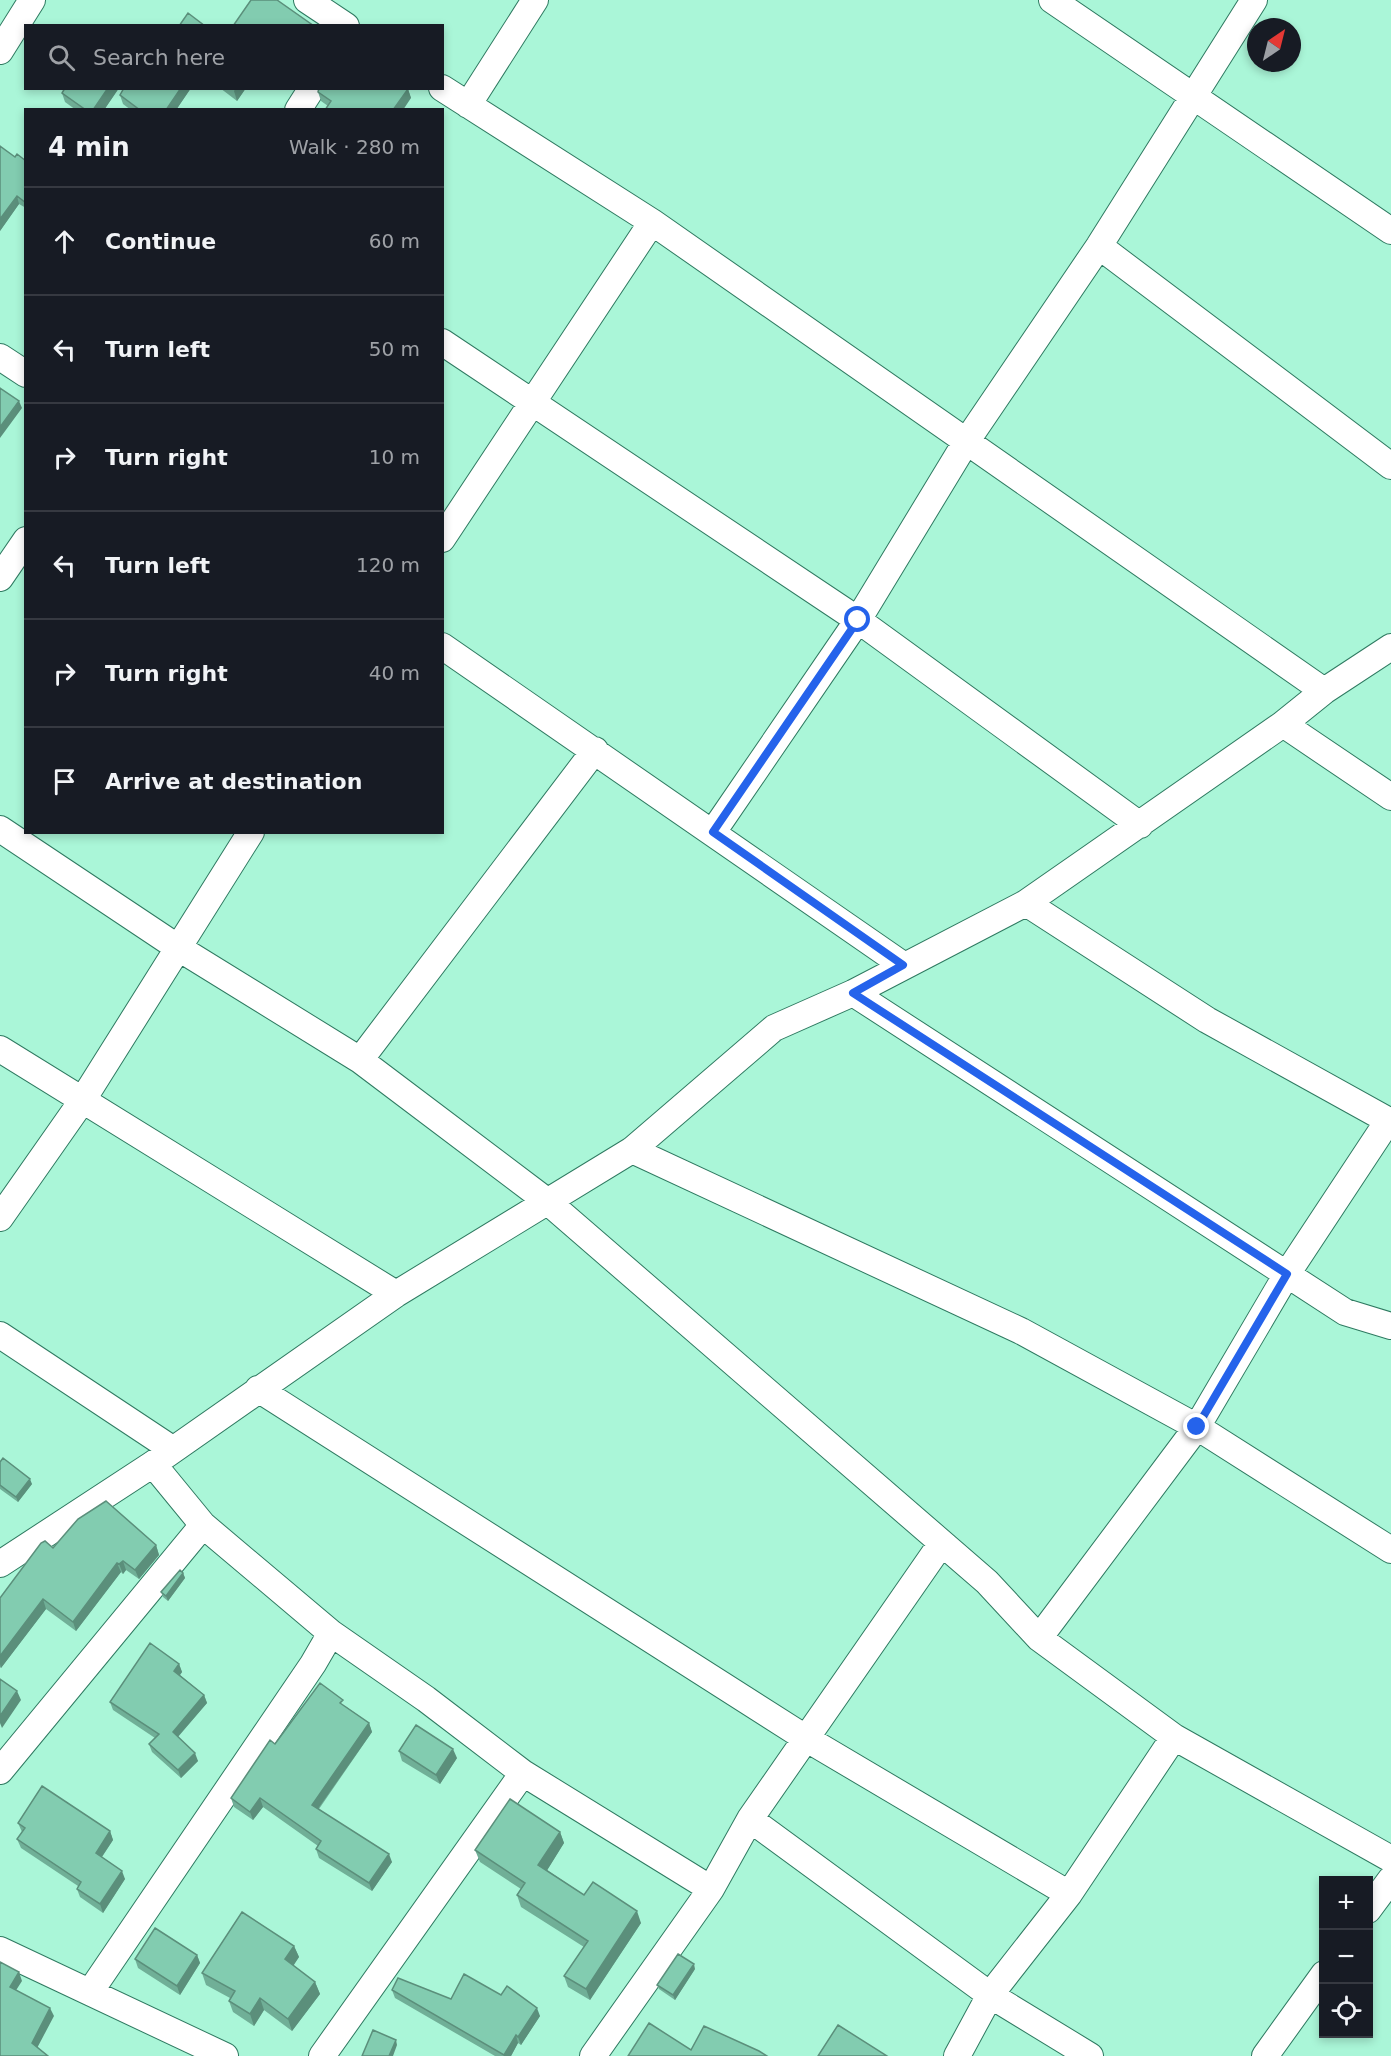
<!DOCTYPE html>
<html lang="en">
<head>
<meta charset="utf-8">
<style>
	body { margin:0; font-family:"DejaVu Sans",sans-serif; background:#20242c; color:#f1f3f6 }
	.controls { position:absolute; right:18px; bottom:18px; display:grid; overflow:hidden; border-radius:0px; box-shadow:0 3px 9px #0003 }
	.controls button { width:54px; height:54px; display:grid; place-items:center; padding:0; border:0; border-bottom:2px solid #363941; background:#171b24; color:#f1f3f6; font:30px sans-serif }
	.compass { position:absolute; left:1247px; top:18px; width:54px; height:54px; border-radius:50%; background:#171b24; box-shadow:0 3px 9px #0003; rotate:35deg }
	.stop { position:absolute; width:18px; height:18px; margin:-14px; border:4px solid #2563eb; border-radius:50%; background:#fff }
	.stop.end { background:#2563eb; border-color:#fff; box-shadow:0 2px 6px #0008 }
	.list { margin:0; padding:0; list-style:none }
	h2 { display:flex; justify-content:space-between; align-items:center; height:78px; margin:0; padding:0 24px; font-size:26px }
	h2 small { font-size:20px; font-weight:400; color:#9ea1a6 }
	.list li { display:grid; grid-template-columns:39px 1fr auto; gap:18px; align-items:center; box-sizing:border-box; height:108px; padding:0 24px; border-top:2px solid #363941 }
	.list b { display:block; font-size:22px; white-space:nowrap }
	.list em { font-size:20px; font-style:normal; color:#9ea1a6 }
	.icon { flex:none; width:33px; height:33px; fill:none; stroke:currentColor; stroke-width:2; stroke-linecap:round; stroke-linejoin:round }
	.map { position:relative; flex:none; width:1391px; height:2056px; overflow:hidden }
	.search { position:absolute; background:#171b24; box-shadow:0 3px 9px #0003; left:24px; top:24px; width:420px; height:66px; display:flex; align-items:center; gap:15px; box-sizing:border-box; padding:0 21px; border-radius:0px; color:#9ea1a6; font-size:22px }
	.panel { position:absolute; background:#171b24; box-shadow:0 3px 9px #0003; left:24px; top:108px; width:420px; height:726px; border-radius:0px }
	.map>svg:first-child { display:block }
</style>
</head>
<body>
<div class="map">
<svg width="1391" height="2056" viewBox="0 0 1391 2056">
	<rect width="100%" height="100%" fill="#aaf6d8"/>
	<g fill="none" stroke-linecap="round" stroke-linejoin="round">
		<defs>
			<path id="street" d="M307,0L346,26
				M1052,0L1391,231
				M0,51L32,0
				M442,88L652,222L1324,691
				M468,105L535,0
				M298,110L312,88
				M1099,246L1391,466
				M442,342L858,620L1140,825
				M0,357L26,374
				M442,539L652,222
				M0,578L26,540
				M442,646L903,965
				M1283,724L1391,797
				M0,829L177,947L360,1060L548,1202L987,1582L1039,1638L1174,1737L1391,1859
				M713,832L858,620L966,442L1099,246L1254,0
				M1026,903L1207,1020L1391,1122
				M853,993L1345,1312L1391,1326
				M0,1049L396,1294
				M360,1060L595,750
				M632,1150L1021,1331L1197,1427L1391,1550
				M0,1218L82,1101L251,832
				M0,1335L172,1449
				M258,1389L807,1739L1069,1894
				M153,1464L203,1525L331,1633L426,1699L523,1773L711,1889
				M0,1564L153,1464L396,1294L632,1150L774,1028L853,993L1026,903L1283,724L1324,691L1391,647
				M1039,1638L1197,1427L1287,1274L1388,1121
				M0,1771L203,1525
				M750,1819L990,1995L1090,2056
				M1368,1910L1391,1879
				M0,1950L225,2056
				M90,1992L313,1664L331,1633
				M322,2056L523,1773
				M593,2056L711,1889L750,1819L941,1544
				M957,2056L990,1995L1069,1894L1174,1737
				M1265,2056L1324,1974"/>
		</defs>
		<use href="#street" stroke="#2f7a61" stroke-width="28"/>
		<use href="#street" stroke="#fff" stroke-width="26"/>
	</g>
	<path fill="#70af97" d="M65,88H119L104,110H76L65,102L62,93Z
		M124,88H191L176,110H131L123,104L120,95Z
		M220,88H246L237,101Z
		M408,89L411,98L328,106L321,101L318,92Z
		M15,157L26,161V208L19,204L0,231Z
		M0,1462L32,1484L18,1502L0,1489Z
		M156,1545L159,1555L139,1579L126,1570L123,1574L121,1572L76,1631L46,1609L1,1668L0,1667V1598L53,1548Z
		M183,1573L185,1578L168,1601L163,1597L161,1592Z
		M179,1664L182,1672L180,1675L204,1695L207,1703L178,1737L198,1761L181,1778L152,1752L149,1744L155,1738L113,1710L110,1702Z
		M345,1706L369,1723L372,1732L319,1809L392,1862L372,1891L319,1858L316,1849L318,1846L263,1807L253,1820L234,1807L231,1798L275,1744Z
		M399,1751L457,1758L440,1784L402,1761Z
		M18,1823L110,1831L113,1840L102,1857L125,1879L103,1913L80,1897L77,1889L78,1886L21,1848L17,1839L22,1832Z
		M560,1832L564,1843L547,1870L584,1895L641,1923L590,2000L568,1987L564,1976L584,1947L521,1907L517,1895L521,1889L480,1862L475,1850Z
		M294,1946L299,1957L293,1965L315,1982L320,1994L292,2031L264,2010L254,2026L233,2012L229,2001L230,1998L206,1985L202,1973Z
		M197,1955L200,1963L180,1995L138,1968L135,1959Z
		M695,1969L675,2000L659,1989L657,1985Z
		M392,1990L451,1999L501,1995L540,2016L521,2045L518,2043L511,2056H495L395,1998Z"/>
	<path fill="#5b8f7b" d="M108,88H119L104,110H93Z
		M181,88H191L176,110H166Z
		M236,88H246L237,101L234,91Z
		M408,89L411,98L403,110H393Z
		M17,196L19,204L0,231V219Z
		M19,401L22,408L0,438V427Z
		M30,1479L32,1484L18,1502L16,1497Z
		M156,1545L159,1555L139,1579L135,1570Z
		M123,1561L126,1570L123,1574L119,1564Z
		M117,1563L121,1572L76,1631L73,1622Z
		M183,1573L185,1578L168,1601L166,1596Z
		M43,1599L46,1609L1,1668L0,1664V1656Z
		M179,1664L182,1672L177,1679L174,1671Z
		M17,1691L21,1700L2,1728L0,1723V1716Z
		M204,1695L207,1703L175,1740L173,1732Z
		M369,1723L372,1732L315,1813L312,1805Z
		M453,1749L457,1758L440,1784L436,1775Z
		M195,1753L198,1761L181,1778L178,1770Z
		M260,1798L263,1807L253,1820L250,1812Z
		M110,1831L113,1840L99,1861L96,1853Z
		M560,1832L564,1843L543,1877L538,1865Z
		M389,1854L392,1862L372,1891L369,1883Z
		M122,1871L125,1879L103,1913L100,1904Z
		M637,1911L641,1923L590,2000L586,1989Z
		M294,1946L299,1957L290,1971L285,1959Z
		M197,1955L200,1963L180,1995L177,1986Z
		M694,1964L695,1969L675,2000L673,1995Z
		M19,1972L22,1981L13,1995L10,1987Z
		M315,1982L320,1994L292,2031L288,2019Z
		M260,1998L264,2010L254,2026L250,2014Z
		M50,2008L54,2016L35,2052L32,2043Z
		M537,2008L540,2016L521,2045L518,2037Z
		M516,2035L518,2043L511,2056H504V2055Z
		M396,2040L397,2045L393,2056H389Z"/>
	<path fill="#82ccb0" stroke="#5b8f7b" stroke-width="1.5" d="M251,0H277L314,26H233Z
		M188,13L205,26H179Z
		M65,88H108L93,110H86L62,93Z
		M124,88H181L166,110H140L120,95Z
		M319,88H407L408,89L393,110H325L331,101L318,92Z
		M0,146L15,157L17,154L26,161V203L17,196L0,219Z
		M0,388L19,401L0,427Z
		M3,1458L30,1479L16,1497L0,1485V1462Z
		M106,1501L156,1545L135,1570L123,1561L119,1564L117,1563L73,1622L43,1599L0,1656V1598L41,1543L45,1541L53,1548L78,1519Z
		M180,1570L183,1573L166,1596L161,1592Z
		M150,1643L179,1664L174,1671L204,1695L173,1732L195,1753L178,1770L149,1744L159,1734L110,1702Z
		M0,1679L17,1691L0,1716Z
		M320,1683L343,1700L340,1703L369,1723L312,1805L389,1854L369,1883L316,1849L321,1841L260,1798L250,1812L231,1798L270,1740L275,1744Z
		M416,1725L453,1749L436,1775L399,1751Z
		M42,1786L110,1831L96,1853L122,1871L100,1904L77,1889L81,1882L17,1839L25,1828L18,1823Z
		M510,1799L560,1832L538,1865L584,1895L593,1882L637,1911L586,1989L564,1976L588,1941L517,1895L525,1883L475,1850Z
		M242,1912L294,1946L285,1959L315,1982L288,2019L260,1998L250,2014L229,2001L235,1991L202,1973Z
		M155,1928L197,1955L177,1986L135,1959Z
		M678,1954L694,1964L673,1995L657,1985Z
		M0,1962L19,1972L10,1987L50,2008L32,2043L48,2056H0Z
		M464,1974L501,1995L507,1986L537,2008L518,2037L516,2035L504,2055L392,1990L398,1978L451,1999Z
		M649,2023L691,2050L704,2026L759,2051L767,2056H628Z
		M838,2025L887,2056H818Z
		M373,2030L396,2040L389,2056H362Z"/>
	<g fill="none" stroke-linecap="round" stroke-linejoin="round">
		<path stroke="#2563eb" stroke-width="8" d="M858,620L713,832L903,965L853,993L1287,1274L1197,1427"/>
	</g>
</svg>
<div class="controls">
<button>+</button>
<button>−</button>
<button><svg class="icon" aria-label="locate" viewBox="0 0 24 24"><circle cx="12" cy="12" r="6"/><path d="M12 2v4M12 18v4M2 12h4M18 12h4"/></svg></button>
</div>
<svg class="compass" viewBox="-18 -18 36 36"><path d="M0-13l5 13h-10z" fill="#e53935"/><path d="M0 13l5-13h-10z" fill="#9ea1a6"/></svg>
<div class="stop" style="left:858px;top:620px"></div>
<div class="stop end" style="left:1197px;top:1427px"></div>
<div class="search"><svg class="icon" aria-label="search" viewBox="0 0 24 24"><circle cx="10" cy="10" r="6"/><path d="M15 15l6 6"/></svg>Search here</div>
<section class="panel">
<h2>4 min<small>Walk · 280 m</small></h2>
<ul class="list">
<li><svg class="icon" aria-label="ahead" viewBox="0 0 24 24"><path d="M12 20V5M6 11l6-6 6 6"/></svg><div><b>Continue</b></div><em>60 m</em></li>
<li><svg class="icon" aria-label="left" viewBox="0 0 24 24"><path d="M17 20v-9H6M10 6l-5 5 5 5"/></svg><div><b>Turn left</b></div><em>50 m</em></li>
<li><svg class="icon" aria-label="right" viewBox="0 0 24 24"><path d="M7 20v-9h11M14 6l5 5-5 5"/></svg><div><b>Turn right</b></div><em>10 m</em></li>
<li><svg class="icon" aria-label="left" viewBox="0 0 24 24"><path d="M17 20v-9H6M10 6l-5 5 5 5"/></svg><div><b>Turn left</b></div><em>120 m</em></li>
<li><svg class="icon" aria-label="right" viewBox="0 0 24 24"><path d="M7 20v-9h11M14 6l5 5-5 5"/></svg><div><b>Turn right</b></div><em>40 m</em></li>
<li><svg class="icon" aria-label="arrive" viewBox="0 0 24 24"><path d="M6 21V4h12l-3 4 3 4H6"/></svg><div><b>Arrive at destination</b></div></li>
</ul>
</section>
</div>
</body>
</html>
